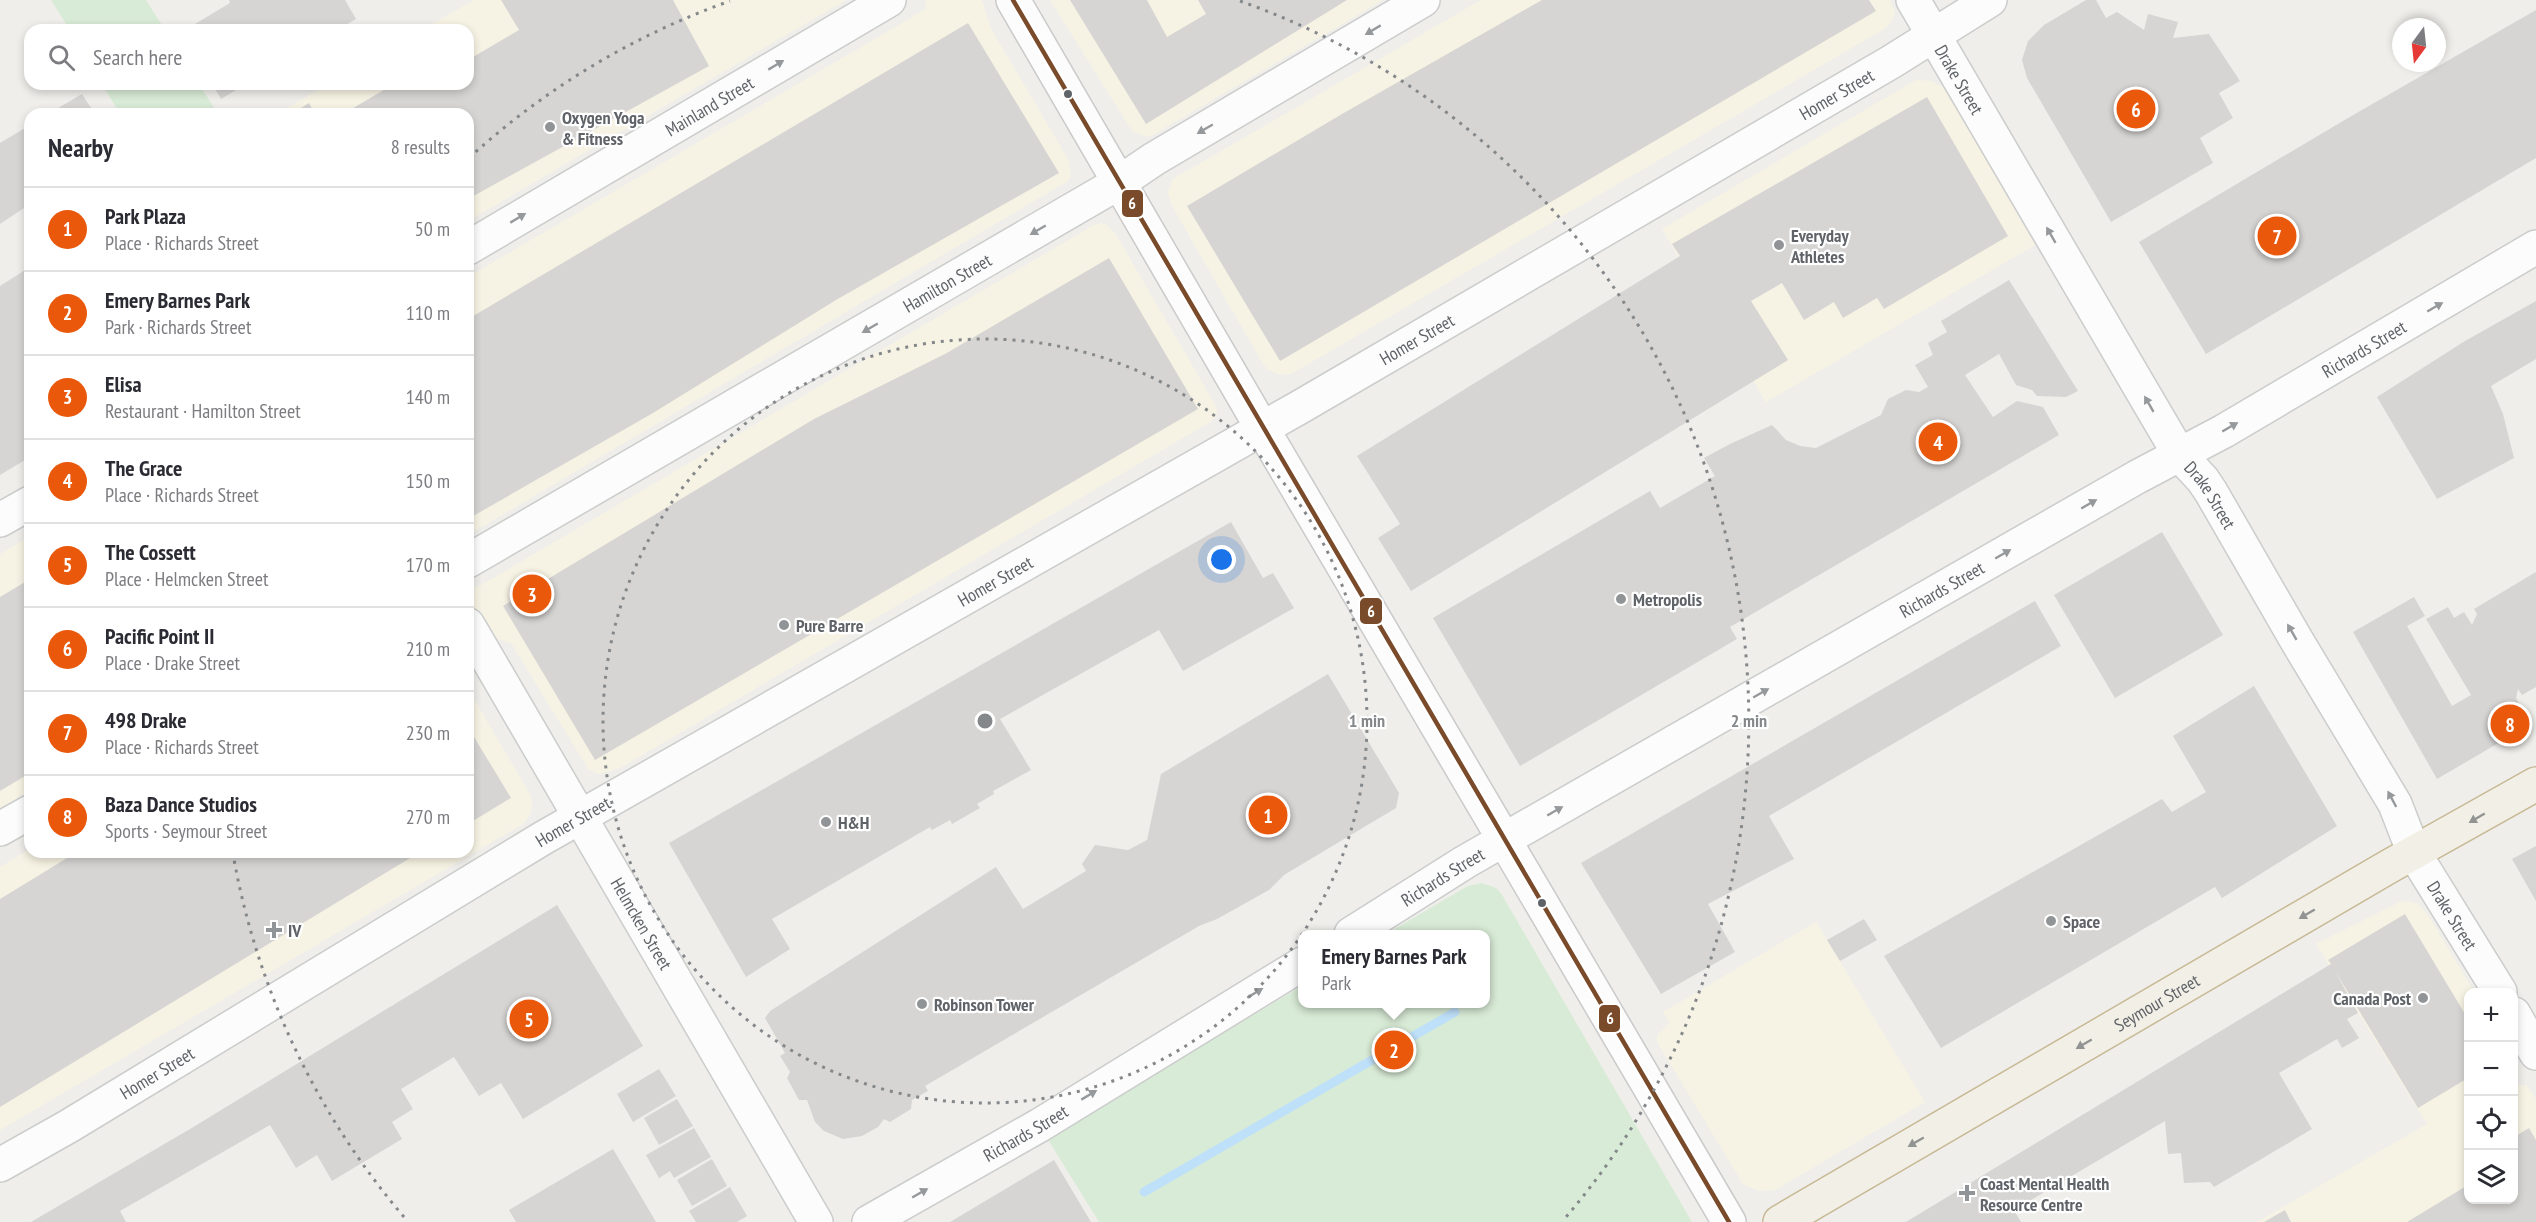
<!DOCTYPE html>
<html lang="en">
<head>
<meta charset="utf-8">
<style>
	body { margin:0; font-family:"PT Sans Narrow",sans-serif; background:#f7f7f7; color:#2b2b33 }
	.controls { position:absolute; right:18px; bottom:18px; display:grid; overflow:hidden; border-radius:12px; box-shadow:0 3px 9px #0003 }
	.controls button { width:54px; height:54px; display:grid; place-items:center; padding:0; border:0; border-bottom:2px solid #e1e1e2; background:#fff; color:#2b2b33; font:30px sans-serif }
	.compass { position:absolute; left:2392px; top:18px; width:54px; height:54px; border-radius:50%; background:#fff; box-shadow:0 3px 9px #0003; rotate:195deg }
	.you { position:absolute; left:1222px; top:560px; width:21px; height:21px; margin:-15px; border:4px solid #fff; border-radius:50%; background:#1a73e8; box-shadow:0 0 0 9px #1a73e833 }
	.badge { display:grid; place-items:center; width:39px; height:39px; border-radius:50%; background:#ea580c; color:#fff; font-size:20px; font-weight:700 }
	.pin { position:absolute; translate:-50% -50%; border:3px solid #fff; box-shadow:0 2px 6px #0006 }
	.popup { position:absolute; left:1298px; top:930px; width:192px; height:78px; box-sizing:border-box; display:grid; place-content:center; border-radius:12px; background:#fff; filter:drop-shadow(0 2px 4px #0005); font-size:20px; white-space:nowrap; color:#7c7c81 }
	.popup b { font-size:22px; color:#2b2b33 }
	.popup::after { content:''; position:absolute; left:50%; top:100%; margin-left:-12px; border:12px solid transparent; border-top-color:#fff }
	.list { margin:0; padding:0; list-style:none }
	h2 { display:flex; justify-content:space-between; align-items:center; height:78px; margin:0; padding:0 24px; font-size:26px }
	h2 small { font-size:20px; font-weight:400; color:#7c7c81 }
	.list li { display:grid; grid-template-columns:39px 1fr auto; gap:18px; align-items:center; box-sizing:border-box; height:84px; padding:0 24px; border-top:2px solid #e1e1e2 }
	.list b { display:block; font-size:22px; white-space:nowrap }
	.list p { margin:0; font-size:20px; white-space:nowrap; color:#7c7c81 }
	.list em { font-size:20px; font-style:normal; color:#7c7c81 }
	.icon { flex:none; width:33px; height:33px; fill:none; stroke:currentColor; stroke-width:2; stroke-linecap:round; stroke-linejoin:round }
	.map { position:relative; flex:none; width:2536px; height:1222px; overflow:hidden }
	.search { position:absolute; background:#fff; box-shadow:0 3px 9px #0003; left:24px; top:24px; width:450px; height:66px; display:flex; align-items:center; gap:15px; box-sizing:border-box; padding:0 21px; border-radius:18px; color:#7c7c81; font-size:22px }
	.panel { position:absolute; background:#fff; box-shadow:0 3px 9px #0003; left:24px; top:108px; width:450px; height:750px; border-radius:18px }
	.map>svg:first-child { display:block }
</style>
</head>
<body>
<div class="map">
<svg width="2536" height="1222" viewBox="0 0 2536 1222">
	<rect width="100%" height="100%" fill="#efeeea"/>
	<path fill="#f7f3e4" d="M474,0H846L468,221V114H277L329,84H468V30H422Z
		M925,0H982L991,29L1068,159L1071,175L1068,181L468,535V277L926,9Z
		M1050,0H1383L1151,136H1145L1132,131Z
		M1481,0H1890L1895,12L1892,20L1886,28L1291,374L1280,375L1269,370L1263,364L1171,204L1168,192L1173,179Z
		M1916,80L1931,81L1943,87L1948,93L2035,245L1766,402L1662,229Z
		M1101,223L1107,225L1115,233L1216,406L1217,415L1210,422L620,768L599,774L589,770L511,643L492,637L468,599L469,589L473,585L478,587L1094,225Z
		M30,536V791L0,808V554Z
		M468,689L530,794L532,802L531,813L523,824L0,1130V867L30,849V852H468Z
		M2406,901L2418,904L2428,915L2474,992H2468V1200H2514V1085H2526L2536,1099V1222H2257L2427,1124L2316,944L2400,902Z
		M1816,922L1925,1102L1775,1190L1759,1191L1743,1184L1657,1042V1035L1670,1023L1663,1012Z"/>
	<path fill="#d8ebd6" d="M51,0H146L165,30H70Z
		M102,84H199L218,114H120Z
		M1482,883L1496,888L1502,895L1692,1222H1099L1047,1138L1302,986V1004H1486V934H1386L1468,886Z"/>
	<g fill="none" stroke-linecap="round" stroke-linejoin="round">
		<path stroke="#bfe0f9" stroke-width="9" d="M1144,1192L1455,1012"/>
	</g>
	<path fill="#d6d5d3" d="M229,0H345L356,19L337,30H185L230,3Z
		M501,0H673L709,66L468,199V114H343L394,84H468V60L519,30Z
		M1070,0H1147L1167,37L1206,14L1198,0H1347L1146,124Z
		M1542,0H1869L1876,11L1280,361L1187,206L1342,114Z
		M2086,0H2096L2106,18L2117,12L2144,30L2148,14L2178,22L2173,38L2209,34L2240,81L2219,93L2233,118L2200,138L2213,163L2111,222L2027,78L2022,60L2028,41L2044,25Z
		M2536,10V158L2206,354L2139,242L2348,118Z
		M968,23L1059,173L836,300L653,413L468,519V319Z
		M212,84H246L221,99Z
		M82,94L95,114H48Z
		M1927,97L2008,236L1884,309L1877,298L1843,318L1834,302L1804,320L1782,283L1751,301L1788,360L1411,591L1378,538L1400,524L1357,456L1680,256L1672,244Z
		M309,103L315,114H291Z
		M30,125V204L0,224V143Z
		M1109,258L1198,409L595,760L503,606L814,419L945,354Z
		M30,267V457L0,475V286Z
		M2009,280L2078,391L2066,397L2037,396L2032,390L2016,385L1999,354L1965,375L1993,417L2017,401L2043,407L2059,435L1730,627L1737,639L1520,766L1433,618L1650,491L1660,508L1715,476L1704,458L1730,444L1772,425L1786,440L1800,446L1816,448L1881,415L1888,399L1906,390L1919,392L1928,387L1915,365L1933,355L1928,343L1947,332L1941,321Z
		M2536,301V359L2491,386L2503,414L2514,458L2437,499L2377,397L2465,341Z
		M1231,522L1263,578L1273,573L1294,608L1183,671L1159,630L1000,719L1031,770L993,791L994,794L977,804L980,808L952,824L950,820L932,830L930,827L772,919L790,949L746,977L669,843Z
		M2162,532L2223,635L2115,698L2054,595Z
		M2536,572V687L2522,695L2518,689L2516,698L2531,724L2437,779L2353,632L2414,597L2425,616L2407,626L2452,706L2471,695L2426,619L2448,607L2454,618L2464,612L2472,625L2477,614L2474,609Z
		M30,579V773L0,791V597Z
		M2035,601L2061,646L1769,816L1794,859L1708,904L1735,952L1661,994L1581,863Z
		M1328,674L1399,793L1396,808L1284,875L1269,890L1217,919L1199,926L925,1086L928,1091L912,1100L911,1109L890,1122L884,1119L878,1127L862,1136L843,1139L824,1131L815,1122L807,1100H799L787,1078L790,1072L780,1056L785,1053L765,1018L770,1011L996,867L1023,909L1086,871L1082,864L1095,845L1128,850L1147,840L1161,774Z
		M2254,686L2337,826L2222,898L2215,887L1941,1048L1884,956L2162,799L2172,812L2206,792L2173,736Z
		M468,727L511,798L468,824Z
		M2536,846V901L2512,859Z
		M77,852H420L0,1107V899Z
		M557,905L643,1046L523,1119L501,1083L479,1096L454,1057L401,1089L413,1109L392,1122L402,1139L332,1181L317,1155L296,1168L270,1125L120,1211L126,1222H31L190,1129Z
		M2405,914L2468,1019V1078L2418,1108L2335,971L2358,1013L2347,1019L2359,1038L2342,1048L2337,1039L2279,1073L2312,1129L2214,1187L2210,1182L2184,1183L2181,1153L2168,1154L2165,1121L2014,1210L2021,1222H1906L2331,964L2328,960Z
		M1864,919L1877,940L1840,961L1827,940Z
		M659,1069L676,1096L633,1122L617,1094Z
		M677,1099L693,1126L659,1145L644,1118Z
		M694,1128L711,1157L674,1178L670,1171L659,1178L646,1155Z
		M2529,1128L2536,1140V1222H2407L2468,1185V1200H2514V1137Z
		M613,1149L656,1222H516L509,1210Z
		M712,1159L727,1186L692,1206L677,1180Z
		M1054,1160L1091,1222H950Z
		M730,1187L747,1216L737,1222H696L689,1211Z
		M2285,1210L2291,1222H2264Z"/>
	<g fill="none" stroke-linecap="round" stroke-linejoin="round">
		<defs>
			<g id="minor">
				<path id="s1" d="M468,561L1120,182L1154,159L1423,0"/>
				<path d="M468,625L580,817"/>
				<path d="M0,829L30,812"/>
			</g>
			<g id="tertiary">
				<path id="s2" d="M1913,0L2179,454L2203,480L2211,492L2297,641L2395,804L2414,853L2500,992"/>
				<path id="s3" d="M468,248L889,0"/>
				<path d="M0,520L30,503"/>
				<path id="s4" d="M580,817L816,1222"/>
				<path id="s5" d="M1351,934L1465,862L2137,477L2224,431L2536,247"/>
				<path d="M2514,1014L2536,1053"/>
				<path id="s6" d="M0,1165L69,1126L543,838L1300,407L1891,62L1990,0"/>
				<path id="s7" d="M869,1222L1040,1125L1302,964"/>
			</g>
			<path id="secondary" d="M1013,0L1262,428L1729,1222"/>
			<g id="trunk">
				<path id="s8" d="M1780,1222L2388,867L2536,784"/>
			</g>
		</defs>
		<use href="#minor" stroke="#cbcccc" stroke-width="36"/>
		<use href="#tertiary" stroke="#cbcccc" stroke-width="36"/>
		<use href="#secondary" stroke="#cacacb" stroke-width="36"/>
		<use href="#trunk" stroke="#c8b996" stroke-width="36"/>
		<use href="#minor" stroke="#fdfcfc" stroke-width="33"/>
		<use href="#tertiary" stroke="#fdfcfc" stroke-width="33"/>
		<use href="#secondary" stroke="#fdfcfc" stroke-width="33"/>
		<use href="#trunk" stroke="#f2f0e6" stroke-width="33"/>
		<defs>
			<path id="bus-1" d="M1013,0L1729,1222"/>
		</defs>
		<use href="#bus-1" stroke="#fff" stroke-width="9"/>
		<use href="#bus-1" stroke="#7a4b2a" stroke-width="4.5"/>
	</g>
	<defs><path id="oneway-solid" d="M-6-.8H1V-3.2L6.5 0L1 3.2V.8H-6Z" transform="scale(1.5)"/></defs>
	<g fill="#96999c">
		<use href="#oneway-solid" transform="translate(1373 30) rotate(149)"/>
		<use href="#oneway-solid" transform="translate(776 65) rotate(-31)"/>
		<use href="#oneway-solid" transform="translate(1205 129) rotate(150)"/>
		<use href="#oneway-solid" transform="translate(518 218) rotate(-31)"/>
		<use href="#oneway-solid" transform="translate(1038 230) rotate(150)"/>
		<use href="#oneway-solid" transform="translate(2051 235) rotate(-120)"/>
		<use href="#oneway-solid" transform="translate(2435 307) rotate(-30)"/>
		<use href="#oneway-solid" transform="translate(870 328) rotate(150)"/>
		<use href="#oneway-solid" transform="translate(2149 404) rotate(-120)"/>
		<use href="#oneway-solid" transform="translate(2230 427) rotate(-30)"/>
		<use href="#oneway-solid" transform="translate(2089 504) rotate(-30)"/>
		<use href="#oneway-solid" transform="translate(2003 554) rotate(-30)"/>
		<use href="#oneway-solid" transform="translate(2292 632) rotate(-120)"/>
		<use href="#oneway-solid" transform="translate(1761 693) rotate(-30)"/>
		<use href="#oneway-solid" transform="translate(2392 799) rotate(-118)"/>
		<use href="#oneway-solid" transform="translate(1555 811) rotate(-30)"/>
		<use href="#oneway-solid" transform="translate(1255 993) rotate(-31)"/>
		<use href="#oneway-solid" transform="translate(1089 1095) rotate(-31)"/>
		<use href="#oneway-solid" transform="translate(920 1193) rotate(-30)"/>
	</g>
	<g fill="#929494">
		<use href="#oneway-solid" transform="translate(2477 818) rotate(150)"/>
		<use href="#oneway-solid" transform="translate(2307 914) rotate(150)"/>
		<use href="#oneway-solid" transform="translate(2084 1044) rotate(150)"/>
		<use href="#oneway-solid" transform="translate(1916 1142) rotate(150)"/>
	</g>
	<g fill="none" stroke="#84888a" stroke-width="3" stroke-dasharray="3 6">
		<circle cx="985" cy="721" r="382"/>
		<path d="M404 1217A764 764 0 0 1 233 854M469 158A764 764 0 0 1 730 1M1240 1A764 764 0 0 1 1566 1217"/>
	</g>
	<g fill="#5f6368" stroke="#fff" stroke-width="2">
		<circle cx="1068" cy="94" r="5"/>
		<circle cx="1542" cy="903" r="5"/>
	</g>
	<g fill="#919496" stroke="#fff" stroke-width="2">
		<circle cx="550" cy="127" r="6"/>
		<circle cx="1779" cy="245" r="6"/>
		<circle cx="1621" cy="599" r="6"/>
		<circle cx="784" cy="625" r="6"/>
		<circle cx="826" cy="822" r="6"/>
		<circle cx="2051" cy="921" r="6"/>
		<path d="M271 921h6v6h6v6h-6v6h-6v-6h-6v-6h6z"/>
		<circle cx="2423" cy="998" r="6"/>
		<circle cx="922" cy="1004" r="6"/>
		<path d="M1964 1184h6v6h6v6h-6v6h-6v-6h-6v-6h6z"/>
	</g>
	<g text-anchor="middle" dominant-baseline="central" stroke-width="4.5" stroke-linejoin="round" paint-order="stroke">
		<g font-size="18" fill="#5f6368" stroke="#fff">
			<text stroke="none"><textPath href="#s2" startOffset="92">Drake Street</textPath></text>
			<text stroke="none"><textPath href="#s6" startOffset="2126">Homer Street</textPath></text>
			<text stroke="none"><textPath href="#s3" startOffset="280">Mainland Street</textPath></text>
			<text stroke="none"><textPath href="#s1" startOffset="554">Hamilton Street</textPath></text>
			<text stroke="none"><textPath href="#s6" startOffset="1640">Homer Street</textPath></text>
			<text stroke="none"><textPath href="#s5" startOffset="1170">Richards Street</textPath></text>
			<text stroke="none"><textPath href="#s2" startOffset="578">Drake Street</textPath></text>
			<text stroke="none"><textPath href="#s6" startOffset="1154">Homer Street</textPath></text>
			<text stroke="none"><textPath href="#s5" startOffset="684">Richards Street</textPath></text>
			<text stroke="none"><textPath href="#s6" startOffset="668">Homer Street</textPath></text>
			<text stroke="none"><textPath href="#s5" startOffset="108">Richards Street</textPath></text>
			<text stroke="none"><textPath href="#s2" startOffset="1064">Drake Street</textPath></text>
			<text stroke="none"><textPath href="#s4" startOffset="123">Helmcken Street</textPath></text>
			<text stroke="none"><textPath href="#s8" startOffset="436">Seymour Street</textPath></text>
			<text stroke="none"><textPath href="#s6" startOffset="182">Homer Street</textPath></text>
			<text stroke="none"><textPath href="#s7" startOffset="180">Richards Street</textPath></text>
		</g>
		<g font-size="18" font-weight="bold" fill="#5f6368" stroke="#fff" text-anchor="start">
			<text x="562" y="117">Oxygen Yoga<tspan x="562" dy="21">&amp; Fitness</tspan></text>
			<text x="1791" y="235">Everyday<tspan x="1791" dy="21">Athletes</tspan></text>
			<text x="1633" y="599">Metropolis</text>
			<text x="796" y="625">Pure Barre</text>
			<text x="838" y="822">H&amp;H</text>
			<text x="2063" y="921">Space</text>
			<text x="288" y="930">IV</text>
			<text x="2411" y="998" text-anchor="end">Canada Post</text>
			<text x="934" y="1004">Robinson Tower</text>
			<text x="1980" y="1183">Coast Mental Health<tspan x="1980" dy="21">Resource Centre</tspan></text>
		</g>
	</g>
	<circle cx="985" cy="721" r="9" fill="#84888a" stroke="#fff" stroke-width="3"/>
	<g font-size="18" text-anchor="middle" font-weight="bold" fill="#84888a" stroke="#fff" stroke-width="4.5" stroke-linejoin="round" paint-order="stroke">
		<text x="1367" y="727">1 min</text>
		<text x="1749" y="727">2 min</text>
	</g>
	<g stroke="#fff" stroke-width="2">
		<rect x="1121" y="189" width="23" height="29" rx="6" fill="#7a4b2a"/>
		<rect x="1359" y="597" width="24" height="28" rx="6" fill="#7a4b2a"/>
		<rect x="1598" y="1004" width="23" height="29" rx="6" fill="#7a4b2a"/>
	</g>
	<g font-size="16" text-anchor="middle" font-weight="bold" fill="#fff">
		<text x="1132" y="209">6</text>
		<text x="1371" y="617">6</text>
		<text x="1610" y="1024">6</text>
	</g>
</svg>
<div class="controls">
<button>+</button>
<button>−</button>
<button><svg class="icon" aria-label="locate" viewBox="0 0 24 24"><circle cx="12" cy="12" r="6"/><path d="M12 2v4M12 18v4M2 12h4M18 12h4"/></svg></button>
<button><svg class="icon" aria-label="layers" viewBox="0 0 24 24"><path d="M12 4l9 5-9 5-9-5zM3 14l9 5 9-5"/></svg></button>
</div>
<svg class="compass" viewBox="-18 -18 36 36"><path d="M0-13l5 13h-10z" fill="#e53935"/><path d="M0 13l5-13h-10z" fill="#7c7c81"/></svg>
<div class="you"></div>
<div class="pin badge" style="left:1268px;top:815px">1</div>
<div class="pin badge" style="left:1394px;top:1050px">2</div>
<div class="popup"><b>Emery Barnes Park</b>Park</div>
<div class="pin badge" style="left:532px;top:594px">3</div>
<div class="pin badge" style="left:1938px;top:442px">4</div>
<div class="pin badge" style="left:529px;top:1019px">5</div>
<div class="pin badge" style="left:2136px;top:109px">6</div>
<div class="pin badge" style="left:2277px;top:236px">7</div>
<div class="pin badge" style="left:2510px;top:724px">8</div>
<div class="search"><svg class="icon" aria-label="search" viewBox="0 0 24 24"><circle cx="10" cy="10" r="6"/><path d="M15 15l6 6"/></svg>Search here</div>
<section class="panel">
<h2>Nearby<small>8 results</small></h2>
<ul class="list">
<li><span class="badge">1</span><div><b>Park Plaza</b><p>Place · Richards Street</p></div><em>50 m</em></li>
<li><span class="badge">2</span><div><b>Emery Barnes Park</b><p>Park · Richards Street</p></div><em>110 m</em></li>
<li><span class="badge">3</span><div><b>Elisa</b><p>Restaurant · Hamilton Street</p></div><em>140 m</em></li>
<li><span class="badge">4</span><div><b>The Grace</b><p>Place · Richards Street</p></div><em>150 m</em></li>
<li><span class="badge">5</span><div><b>The Cossett</b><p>Place · Helmcken Street</p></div><em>170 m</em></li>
<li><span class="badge">6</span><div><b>Pacific Point II</b><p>Place · Drake Street</p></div><em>210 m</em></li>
<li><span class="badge">7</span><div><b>498 Drake</b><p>Place · Richards Street</p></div><em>230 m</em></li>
<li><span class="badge">8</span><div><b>Baza Dance Studios</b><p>Sports · Seymour Street</p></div><em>270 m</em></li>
</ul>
</section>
</div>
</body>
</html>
